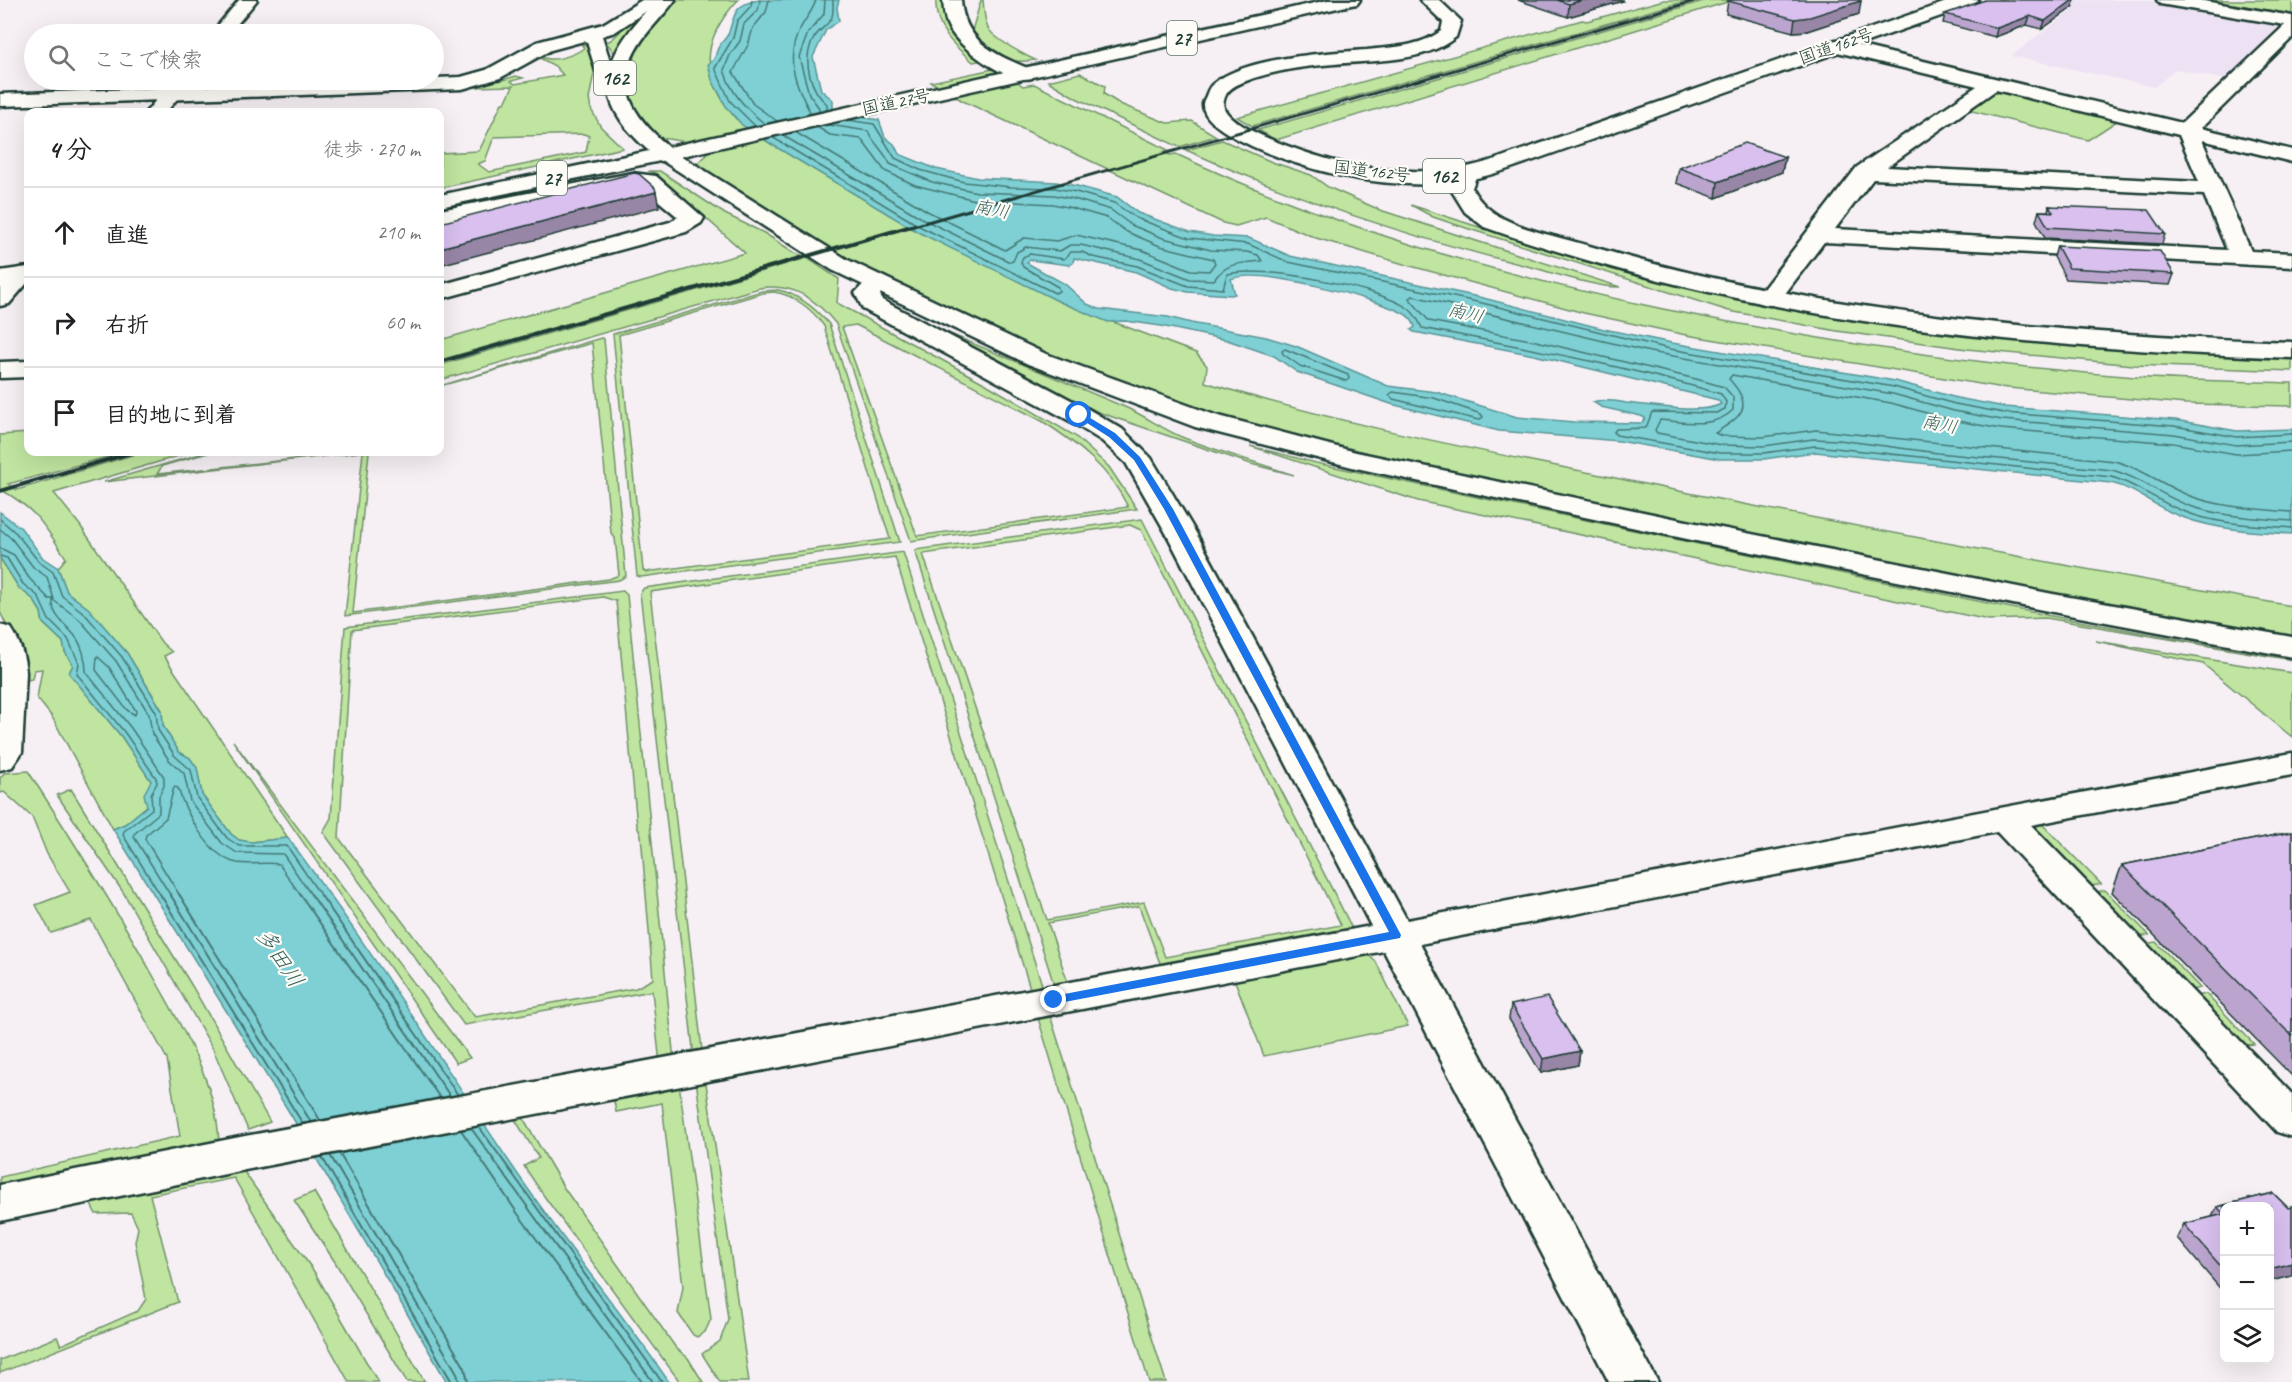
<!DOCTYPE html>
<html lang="ja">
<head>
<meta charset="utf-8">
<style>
	body { margin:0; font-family:Caveat,"Klee One",sans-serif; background:#f6f6f6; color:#202124 }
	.controls { position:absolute; right:18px; bottom:18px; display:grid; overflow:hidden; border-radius:12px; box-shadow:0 6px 24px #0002 }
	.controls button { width:54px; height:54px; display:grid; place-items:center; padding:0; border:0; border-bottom:2px solid #e0e0e0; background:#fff; color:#202124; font:30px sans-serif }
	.stop { position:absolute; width:18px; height:18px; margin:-14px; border:4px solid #1a73e8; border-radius:50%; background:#fff }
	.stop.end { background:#1a73e8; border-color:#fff; box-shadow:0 2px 6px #0008 }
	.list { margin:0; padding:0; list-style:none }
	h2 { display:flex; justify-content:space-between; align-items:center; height:78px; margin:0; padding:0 24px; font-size:26px }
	h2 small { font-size:20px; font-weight:400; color:#757577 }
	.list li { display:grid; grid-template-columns:39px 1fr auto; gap:18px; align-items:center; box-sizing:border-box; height:90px; padding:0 24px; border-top:2px solid #e0e0e0 }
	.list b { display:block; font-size:22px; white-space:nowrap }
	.list em { font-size:20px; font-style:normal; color:#757577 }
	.icon { flex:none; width:33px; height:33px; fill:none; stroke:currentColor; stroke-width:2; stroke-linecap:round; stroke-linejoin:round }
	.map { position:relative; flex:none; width:2292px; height:1382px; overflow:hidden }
	.search { position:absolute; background:#fff; box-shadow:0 6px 24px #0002; left:24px; top:24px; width:420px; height:66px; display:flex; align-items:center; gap:15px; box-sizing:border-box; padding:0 21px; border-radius:33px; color:#757577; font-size:22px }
	.panel { position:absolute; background:#fff; box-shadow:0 6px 24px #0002; left:24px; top:108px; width:420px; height:348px; border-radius:12px }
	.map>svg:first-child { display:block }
</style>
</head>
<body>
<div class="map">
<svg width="2292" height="1382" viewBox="0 0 2292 1382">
	<rect width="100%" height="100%" fill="#f6f0f5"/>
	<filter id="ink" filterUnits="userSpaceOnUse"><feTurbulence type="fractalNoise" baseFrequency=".0167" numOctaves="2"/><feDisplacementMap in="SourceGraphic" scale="12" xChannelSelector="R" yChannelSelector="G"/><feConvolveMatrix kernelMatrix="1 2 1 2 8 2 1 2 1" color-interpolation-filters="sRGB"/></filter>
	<g filter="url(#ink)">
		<path fill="#ede2f3" d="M2053,0H2145L2284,23L2226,80L2175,69L2155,87L2011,56L2076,7Z"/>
		<path fill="#c0e5a0" stroke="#70916a" stroke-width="1.5" fill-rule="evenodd" d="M674,0H738C699,42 701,75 736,119L1060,302L1196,353L1207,366L1205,382C1334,423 1468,448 1601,475C1831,523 2061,565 2292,606V638L2152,615L1815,548L1361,454L1212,416L1047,355L850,262L799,232L700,165L697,163L707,155L687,142L662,138L654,132L638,112L626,89V72L634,54L650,29Z
			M936,0H946L985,60L973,62C953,45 934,28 936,0Z
			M981,0H983C984,9 984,19 988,28C994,39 1023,54 1035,60C1001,65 995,56 971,34Z
			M1664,0H1689L1252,126L1237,117L1582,20L1587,21Z
			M1707,0H1734L1276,140L1258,130Z
			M2185,0H2292V14L2234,4L2232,8Z
			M657,1L616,55L606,42L611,40L620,32L614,29Z
			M582,45H590L594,73L589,99L591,109L601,127L623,148L440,188V153L479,151L502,103H505L513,86L475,87L474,85L503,75L499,81L516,76L523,78L511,81L515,84L563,75L555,66L536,56C541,56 545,59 550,59C560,60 576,54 584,48ZM584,134L589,136L586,152L489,172L478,164L485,161L494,137Z
			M998,68L1023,86L1034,84L1168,150L1163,152L1170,155L1176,154C1331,227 1496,274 1663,309C1820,341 1977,365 2136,377C2188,381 2240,381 2292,383V406L2186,404L1998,387L1686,335L1584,313L1407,265L1316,238L1266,217L1236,226L1223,223L963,101L931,82Z
			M1080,73L1105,86L1104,94L1120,104L1167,123L1192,121L1216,136L1179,147L1076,98L1048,81Z
			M1993,93H2004L2117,121L2088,140L1968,110Z
			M1222,140L1272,162L1311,175L1328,187L1380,210L1620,287C1598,288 1551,272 1527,266C1409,237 1297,200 1186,150Z
			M648,171H660L725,214L764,233L795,253L804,256L440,360V340L745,253L655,173Z
			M1411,205C1519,240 1626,276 1738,299C1920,336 2106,351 2292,358V371L2133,365L1967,349L1837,331L1729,311L1466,228L1433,217Z
			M807,258L839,279L837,303L986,384L1075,436L1109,467L1137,509L911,541L836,324C815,298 793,283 759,288L440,380V365ZM856,325L1042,421C1078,444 1109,468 1128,507L917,536L842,327Z
			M778,290C799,294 815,308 829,324L900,542L641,577L637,576L613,334L762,291ZM774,292C794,295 812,309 824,326L890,539L646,572L643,570L619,335L763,293Z
			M948,333L1127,408C1147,417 1164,430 1184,438C1220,452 1258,463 1294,475L1251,464L1098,412L946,334Z
			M601,338L604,339L626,576L619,580L345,616L363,452H369L353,613L609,579L619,575L615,538L611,533L592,343L440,386Z
			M28,433V452H125L8,484L17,490L142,452H192L54,493L79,524L162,643L172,652L164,656L288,838L251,842L239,840L231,834L202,795L197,768L190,758L179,752L163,726L162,710L127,653L89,609L67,592L58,568L66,558C43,524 37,510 0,489V435Z
			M1250,446L1316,463L1694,543L2051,616L2292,660L2046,618L1989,620L1418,501Z
			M207,452H211L162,466L157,474L360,452L104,482Z
			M1142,519L1354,932L1055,988L915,550ZM1130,525L1141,530L1341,925L1165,957L1144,902L1047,920L923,554ZM1139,906L1161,966L1068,983L1048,923Z
			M903,552L1044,991L694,1057L640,593L644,588ZM895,557L1030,988L702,1050L650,592Z
			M0,558L19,588L33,599L41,612L43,623L63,642L65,652L73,665L69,673L121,736L151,781L147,806L125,824L113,829L52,717L37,698L42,669L34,670L32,679L20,682L14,640L0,612Z
			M623,591L627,595L674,1061L660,1064L652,991L464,1025L323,832L331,818L345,627ZM603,597L616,601L637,826L641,835L653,979L636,988L475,1017L339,838L352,630Z
			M2096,641L2292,673V737L2203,664Z
			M233,741L470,1058L456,1063Z
			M28,771C72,839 115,907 155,979C183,1030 217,1083 219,1143L0,1189V1177L180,1136L167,1059L91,920L51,933L36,905L70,892L47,854L32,817L4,792L0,793V778L4,773Z
			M71,789L192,986L270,1122L248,1130L213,1049L123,892L57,795Z
			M2042,824L2101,884L2087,887L2034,833L2036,825Z
			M2105,890L2149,935L2135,938L2093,893Z
			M2156,942L2200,988L2186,991L2142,944Z
			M1364,951L1376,962L1408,1026L1264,1056L1233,976Z
			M2206,994L2254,1044L2240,1046L2192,997Z
			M1049,1012L1166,1382H1149L1038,1018L706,1083L749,1382H720L702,1354L720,1341L728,1319L696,1080Z
			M679,1083L711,1319L705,1332L697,1337L693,1335L678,1313L683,1287L662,1103L616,1112L613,1096Z
			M522,1116L564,1188L676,1348L688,1358L703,1382H680L544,1196L524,1166L539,1158L514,1118Z
			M242,1169L315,1273L378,1382H349L234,1178L150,1195L178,1302L0,1373V1360L57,1337L61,1345L138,1311L146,1299L135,1242L138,1228L131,1213L96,1214L88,1199Z
			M314,1192L425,1382H407L335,1262L294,1200Z"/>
		<path fill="#7ed0d5" stroke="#589595" stroke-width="1.5" fill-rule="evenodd" d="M758,0H839L837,7L839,21L826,30L813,57L821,90L833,100V112L879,120L885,137L894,144L899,154L936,169L978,178L1056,182L1077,186L1117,197L1138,213L1190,232L1213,236L1249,238L1290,256L1483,298L1604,329L1672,343L1895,381L1957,398L2005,407L2175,420L2237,431L2292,429V534C2255,532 2217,530 2182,517C2156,508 2137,489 2111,483L1815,452L1764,459H1720L1619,441L1499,431L1391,404L1297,372L1274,356L1227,340L1161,326L1126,321L1108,322L1060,302L918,232L771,144L742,125L727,108L712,80L708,64C716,60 715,55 718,48C721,42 727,38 729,32C735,12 735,5 758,0ZM1074,258L1136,272L1172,288L1188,292L1231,295L1235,294L1231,279C1260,267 1374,298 1403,313C1409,316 1413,320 1415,327L1411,330L1414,332L1534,355L1718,400L1721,404C1702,415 1648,405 1626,403C1615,401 1602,399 1593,402L1601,407L1641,416L1645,418L1642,423L1574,422L1517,417L1436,392L1388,386L1296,346L1266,337L1191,323L1168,317L1099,309L1087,304L1065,284L1027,263L1030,260L1069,265L1073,263Z
			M0,512L21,528L43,558L58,568L67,592L89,609L127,653L162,711L163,726L179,752L190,758L197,768L202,795L231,834L239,840L251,842L288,838C370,947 442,1063 519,1176C567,1246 621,1312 669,1382H447L291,1115L113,829L125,824L147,806L144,794L151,781L121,736L69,673L73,665L65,652L63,642L43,623L41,612L33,599L19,588L0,558Z"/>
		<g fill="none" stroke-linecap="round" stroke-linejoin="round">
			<path stroke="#457874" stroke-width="1.5" d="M752,0L751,6L737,21L733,38L715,68L730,101L755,126
				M760,0L758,10L744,24L740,41L730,55L724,70C731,93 746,109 765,124
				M769,0L766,12L753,28L748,45L733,72L753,104L777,121
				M827,110V104C810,90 802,60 813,40C817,31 827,26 831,19C834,14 833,5 833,0
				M819,112V108L809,94L799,57L808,33L824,14L825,0
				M811,114C796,86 784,59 800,29C805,19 813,11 816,0
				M847,120L874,124L895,158L920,170L964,182L1011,187L1055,188L1076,192L1114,203L1136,218L1189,238L1248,244L1288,262L1482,303L1670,349L1894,387L1955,404L2004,413L2174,426L2237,437L2292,434
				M795,132L929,212L1005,250L1024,238L1057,241L1076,235L1142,250L1191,270L1209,271L1215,263L1213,259L1160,246L1127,232L1107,218L1072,208L1053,204L975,200L915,185L885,171L861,139L830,135L817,127
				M782,135L925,220L1010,262L1013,261L1017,252L1026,247L1060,251L1070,245H1081L1140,259L1190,279L1214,280C1226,262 1242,263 1262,261L1258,255L1247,252L1211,250L1163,238L1131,225L1111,210L1074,199L1054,195L977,192L932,182L890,164C884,151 874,144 868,131L829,125
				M772,137L921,227L1055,293L1059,291L1058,287L1023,267L1021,262L1023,257L1030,254L1064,259L1071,252H1082L1093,257L1137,266L1188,286L1223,289L1227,274C1263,265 1379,287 1409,309C1415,314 1419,321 1422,328C1522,347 1623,365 1721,394L1726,402L1725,409L1716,413L1652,412L1646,428L1616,429L1614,432L1616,435L1720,453H1764L1815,446L2112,477C2138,485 2158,502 2183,511C2217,525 2255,525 2292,528
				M1285,349L1348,375L1349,379L1346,381L1300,366L1283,354L1282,351Z
				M1393,392L1434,398L1481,414L1483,417L1479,420L1393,399L1389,395Z
				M2292,442L2236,445L2174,434L2002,420L1954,411L1893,394L1650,352L1413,296L1409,298L1429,321L1536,341L1696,379L1724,387L1733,397V410C1714,429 1685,422 1660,420L1655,430L1657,433L1721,445L1764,446L1813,439L1839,440L1938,453L2112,470C2139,477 2161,495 2187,505C2220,517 2257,518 2292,521
				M2292,451L2236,454L2173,443L2001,429L1952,420L1891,403L1732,375L1729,379C1756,408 1740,417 1715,433L1722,436L1763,437L1816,430L2114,461C2142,468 2164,486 2190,496C2223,508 2258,509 2292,512
				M0,519L16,533L39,562L53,572L62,596L84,613L122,657L156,712L158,730L175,756L191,770L197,798L227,838L239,846H287L321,896
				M0,529L11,538L34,568L47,577L54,599H49L29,578L14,555L0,548
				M0,556L7,558L23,584L38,596L49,620L68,639L79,663L77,674L125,733L156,778L157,783L151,794L152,809L124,831L123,835L161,896
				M97,656L109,667L136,711L135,715L127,710L96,670Z
				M171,896L134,837V834L159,813V796L164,786V777L131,728L86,672C86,660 82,645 75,636C66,624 51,616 53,600L79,619L116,661L149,714L152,734L169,760L184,773L190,801L222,843L237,853L283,854L312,896
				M180,896L145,839L146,835L166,818L174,787L178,788C185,812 210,858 237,863C251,865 265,862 279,864L301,896"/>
			<path stroke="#457874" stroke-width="2" d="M160,894L303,1124
				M170,894L311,1122
				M179,894L320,1120
				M300,894L440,1098
				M311,894L450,1096
				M320,894L458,1095
				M479,1127L662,1382
				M471,1128L653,1382
				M461,1130L518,1214L642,1382
				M339,1153L465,1368L468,1382
				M330,1155L457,1373L459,1382
				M322,1157L452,1382"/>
			<defs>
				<path id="street" d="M642,0H663L615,32L602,36L611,64L624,68L627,72L624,76L617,78L596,71L587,42L584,41L551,50L500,78L462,89L0,106V94L461,77L486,70L537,42L603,24Z
					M943,0H961C964,43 997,55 1032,70L1035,74L1032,78C1008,84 960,49 949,28C944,19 944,10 943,0Z
					M2157,0H2198L2292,16V38L2201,128L2292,150V162L2202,140L2251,251L2292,253V267L1824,242L1778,303L1769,305L1760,303L1757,298L1760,293L1857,167L1977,86L1829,50L1827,46L1829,42L1836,40L2182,123L2285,25L2166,5L2160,4ZM1996,90L2179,135L2199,182L1887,167ZM1873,179L2204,195L2227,250L1835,229Z
					M632,173L656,176L704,218L701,223L686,232L440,299V285L670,222L678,217L642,187L632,185L440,224V210Z
					M22,268L28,270V282L9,304L0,306V285L14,270Z
					M877,276L885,278L889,283L880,294L882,300L1088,409L1122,429L1151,458L1196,533L1407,920L2292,753V775L2031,825L2292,1094V1137L2277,1132L1997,832L1420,944L1658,1382H1609L1384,951L245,1170L0,1221V1185L245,1136L1371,926L1166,533L1126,463L1102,441L1070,421L863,309L855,293L869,278Z
					M28,361V377L0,378V362Z
					M0,625L11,628C20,641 25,658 26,673L22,752L12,767L0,770Z"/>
				<path id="secondary" d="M239,0H257L229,34H211Z
					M173,80H193L166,112H146Z
					M665,148L672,150L848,260L1046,354L1215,415L1356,452L1701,524L2053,594L2292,637V657L2053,612L1701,542L1356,468L1195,427L1028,364L832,270L658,158L655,154L658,150Z
					M1466,168L1474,169L1477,174L1472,188C1491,227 1548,233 1586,245C1814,313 2054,334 2292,342V358C2054,349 1813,328 1583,259C1550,249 1517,239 1484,227L1465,212L1450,188L1458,169Z"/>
				<path id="highway" d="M656,0H675C665,14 652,26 642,40C610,85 633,116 669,147L1328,0H1360L1357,4L1351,5L665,160L440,207V195L649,151C584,94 604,56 656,0Z
					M1420,0H1439L1461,21L1456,37C1424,63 1374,60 1334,64C1307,66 1280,70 1254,78C1246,81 1232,85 1227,93C1224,98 1222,105 1225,110C1237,133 1327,161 1352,165C1372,169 1392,171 1411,171C1440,172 1468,169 1496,159L1952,0H1978L1975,4L1511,168C1478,180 1443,186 1408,184C1377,183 1347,178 1318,170C1295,164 1201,133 1203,104C1203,101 1205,98 1206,96C1208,91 1209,87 1213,84C1245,57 1326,53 1367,50C1393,47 1419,47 1441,31L1443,22Z
					M28,267V281L0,285V271Z"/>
			</defs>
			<use href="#street" stroke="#1f3d34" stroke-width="5"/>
			<use href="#secondary" stroke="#1f3d34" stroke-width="5"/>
			<use href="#highway" stroke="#1f3d34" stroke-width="5"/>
			<use href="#street" fill="#fdfcf7" fill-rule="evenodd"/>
			<use href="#secondary" fill="#fdfcf7" fill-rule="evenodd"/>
			<use href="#highway" fill="#fdfcf7" fill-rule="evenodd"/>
			<path stroke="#1f3d34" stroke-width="3" d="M910,227L1698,0"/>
			<path stroke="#1f3d34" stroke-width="4" d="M440,362L915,225
				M0,491L134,452"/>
		</g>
		<path fill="#bba5ce" stroke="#1f3d34" stroke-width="1.5" d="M1518,0H1623V1L1568,17Z
			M1728,1L1859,14L1807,31L1793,32L1726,14Z
			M2073,7L2042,29L2027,25L1995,37L1943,23L1945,14Z
			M1785,157L1782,172L1716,198L1676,183L1679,168Z
			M2049,206L2165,234L2162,244L2045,238L2036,221L2039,211H2048Z
			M2057,246L2174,274L2170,285L2066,279L2054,257Z
			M2292,832V1076L2112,892L2122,865Z
			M1511,1005L1580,1051L1578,1065L1541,1073L1509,1019Z
			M2273,1193L2288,1208L2292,1207V1276L2270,1281V1206H2224V1293L2177,1238L2184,1224L2212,1217L2217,1207Z"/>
		<path fill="#9886a7" stroke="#1f3d34" stroke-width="1.5" d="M1583,0H1623V1L1568,17L1569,4Z
			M2073,0H2074L2073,7L2042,29L2045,21Z
			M1861,1L1859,14L1807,31L1793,32L1795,19Z
			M2030,16L2027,25L1995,37L1997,28Z
			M1785,157L1782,172L1716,198L1718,182Z
			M656,192L659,207L440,265V248Z
			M1580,1051L1578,1065L1541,1073L1543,1059Z
			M2292,1263V1276L2270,1281V1269Z"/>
		<path fill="#d9c0ef" stroke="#1f3d34" stroke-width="1.5" d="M1557,0H1583L1569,4Z
			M1731,0H1860L1861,1L1810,17L1795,19L1728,1Z
			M1985,0H2073L2045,21L2030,16L1997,28L1945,14Z
			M1745,143L1785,157L1718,182L1679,168Z
			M634,173L639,174L655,188L656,192L440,248V223Z
			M2049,206L2149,210L2165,234L2048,227L2039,211L2053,212Z
			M2057,246L2160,251L2174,274L2069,268Z
			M2292,832V1036L2122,865Z
			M1547,997L1580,1051L1543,1059L1511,1005Z
			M2273,1193L2288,1208L2292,1207V1263L2270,1269V1206H2224V1270L2184,1224L2224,1214L2217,1207Z"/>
	</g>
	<path fill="#1a73e8" d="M1076,413H1082L1115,433L1140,457L1173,509L1401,935L1400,938L1054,1004L1050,1003L1048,1000L1054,996L1389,932L1164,509L1134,460L1109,437L1076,416Z"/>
	<g text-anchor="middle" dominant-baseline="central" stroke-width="4.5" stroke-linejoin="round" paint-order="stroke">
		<g font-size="18" fill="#1f3d34" stroke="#fdfcf7">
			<text transform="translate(1836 46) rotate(-19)">国道162号</text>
			<text transform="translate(896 102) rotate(-12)">国道27号</text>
			<text transform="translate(1372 171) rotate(7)">国道162号</text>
		</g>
		<g font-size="18" font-style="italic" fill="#37625c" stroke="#fdfcf7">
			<text transform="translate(992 209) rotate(11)">南川</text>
			<text transform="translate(1466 313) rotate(14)">南川</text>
			<text transform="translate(1940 424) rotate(11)">南川</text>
		</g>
		<g fill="#fdfcf7" stroke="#62766e" stroke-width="1.5">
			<rect x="1167" y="21" width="30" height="34" rx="4.5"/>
			<rect x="594" y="61" width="42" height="34" rx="4.5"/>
			<rect x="1423" y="159" width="42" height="34" rx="4.5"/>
			<rect x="537" y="161" width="30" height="34" rx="4.5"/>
		</g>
		<g font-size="20" font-weight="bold" fill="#1f3d34">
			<text x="1182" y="38">27</text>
			<text x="615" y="78">162</text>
			<text x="1444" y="176">162</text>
			<text x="552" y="178">27</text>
		</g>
		<g font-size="22" font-style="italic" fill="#37625c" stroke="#fdfcf7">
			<text transform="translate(280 958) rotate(56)">多田川</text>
		</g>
	</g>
</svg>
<div class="controls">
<button>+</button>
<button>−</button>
<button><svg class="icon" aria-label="layers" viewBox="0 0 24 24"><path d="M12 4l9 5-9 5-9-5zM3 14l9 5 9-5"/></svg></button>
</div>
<div class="stop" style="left:1079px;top:415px"></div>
<div class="stop end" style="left:1054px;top:1000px"></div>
<div class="search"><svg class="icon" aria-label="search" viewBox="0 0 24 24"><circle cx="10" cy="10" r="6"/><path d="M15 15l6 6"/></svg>ここで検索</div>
<section class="panel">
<h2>4 分<small>徒歩 · 270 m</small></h2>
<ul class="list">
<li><svg class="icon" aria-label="ahead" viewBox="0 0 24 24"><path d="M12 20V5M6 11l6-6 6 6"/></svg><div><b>直進</b></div><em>210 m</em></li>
<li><svg class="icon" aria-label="right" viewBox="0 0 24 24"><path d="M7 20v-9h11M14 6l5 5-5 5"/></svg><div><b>右折</b></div><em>60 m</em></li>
<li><svg class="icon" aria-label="arrive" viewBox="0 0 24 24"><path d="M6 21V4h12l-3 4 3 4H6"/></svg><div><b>目的地に到着</b></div></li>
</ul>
</section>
</div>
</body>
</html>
